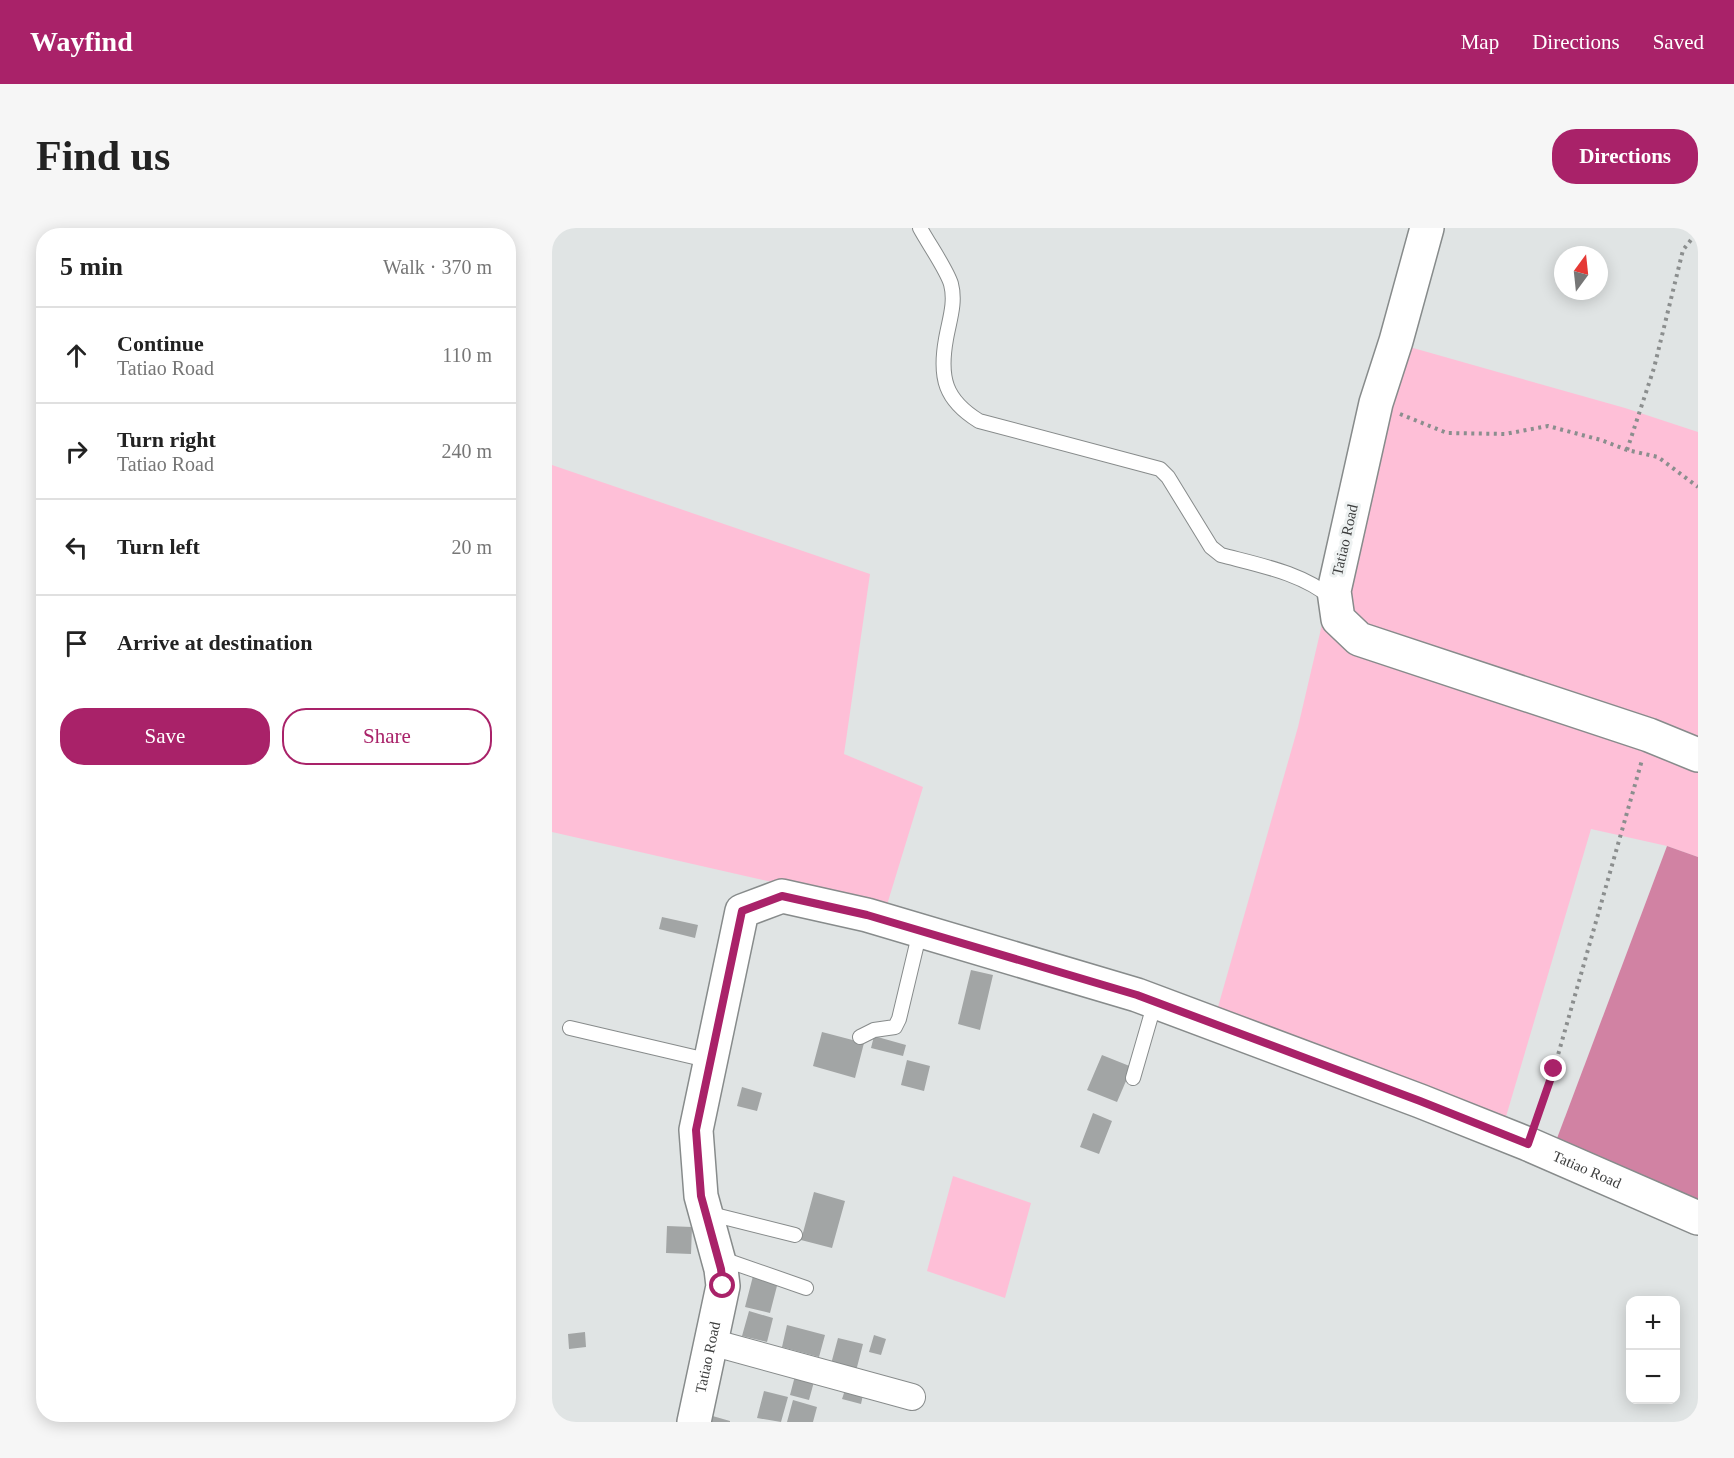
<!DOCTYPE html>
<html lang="en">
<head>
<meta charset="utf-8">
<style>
	body { margin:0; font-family:Georgia,serif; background:#f6f6f6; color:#222 }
	.controls { position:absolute; right:18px; bottom:18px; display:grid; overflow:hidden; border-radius:12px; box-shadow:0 3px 15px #0003 }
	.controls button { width:54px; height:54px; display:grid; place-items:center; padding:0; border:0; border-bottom:2px solid #e0e0e0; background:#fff; color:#222; font:30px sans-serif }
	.compass { position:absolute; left:1002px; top:18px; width:54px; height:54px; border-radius:50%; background:#fff; box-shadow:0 3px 15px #0003; rotate:15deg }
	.stop { position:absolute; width:18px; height:18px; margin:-14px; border:4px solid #a92269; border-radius:50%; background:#fff }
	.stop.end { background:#a92269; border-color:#fff; box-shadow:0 2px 6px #0008 }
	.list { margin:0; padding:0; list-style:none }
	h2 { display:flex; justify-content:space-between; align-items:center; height:78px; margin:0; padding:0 24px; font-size:26px }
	h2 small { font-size:20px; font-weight:400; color:#767676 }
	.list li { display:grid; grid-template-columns:39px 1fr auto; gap:18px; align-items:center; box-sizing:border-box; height:96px; padding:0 24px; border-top:2px solid #e0e0e0 }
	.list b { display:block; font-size:22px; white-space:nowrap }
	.list p { margin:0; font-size:20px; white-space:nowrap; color:#767676 }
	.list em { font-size:20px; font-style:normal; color:#767676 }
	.actions { display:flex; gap:12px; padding:18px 24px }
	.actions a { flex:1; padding:14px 0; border:2px solid #a92269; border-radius:24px; text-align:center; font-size:21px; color:#a92269 }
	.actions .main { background:#a92269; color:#fff }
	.icon { flex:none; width:33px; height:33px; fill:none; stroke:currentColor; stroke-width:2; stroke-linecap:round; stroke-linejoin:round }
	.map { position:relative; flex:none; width:1146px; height:1194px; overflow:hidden; border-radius:24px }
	header { display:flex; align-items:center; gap:36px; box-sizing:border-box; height:84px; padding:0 30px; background:#a92269; color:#fff }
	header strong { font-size:28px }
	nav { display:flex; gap:33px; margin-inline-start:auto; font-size:21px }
	.intro { display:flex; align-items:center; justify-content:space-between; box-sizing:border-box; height:144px; padding:0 36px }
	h1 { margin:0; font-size:42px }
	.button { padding:15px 27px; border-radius:24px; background:#a92269; color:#fff; font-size:21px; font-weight:700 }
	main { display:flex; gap:36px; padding:0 36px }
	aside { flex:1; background:#fff; border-radius:24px; box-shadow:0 3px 15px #0003 }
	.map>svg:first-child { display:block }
</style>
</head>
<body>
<header>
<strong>Wayfind</strong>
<nav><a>Map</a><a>Directions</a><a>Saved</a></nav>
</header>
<div class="intro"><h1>Find us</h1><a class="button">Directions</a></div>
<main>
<aside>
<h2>5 min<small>Walk · 370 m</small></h2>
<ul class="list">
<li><svg class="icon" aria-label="ahead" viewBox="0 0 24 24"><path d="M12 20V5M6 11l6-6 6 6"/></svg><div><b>Continue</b><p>Tatiao Road</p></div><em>110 m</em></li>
<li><svg class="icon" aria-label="right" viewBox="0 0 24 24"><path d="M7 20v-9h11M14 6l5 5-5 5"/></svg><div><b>Turn right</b><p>Tatiao Road</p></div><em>240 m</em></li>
<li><svg class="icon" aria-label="left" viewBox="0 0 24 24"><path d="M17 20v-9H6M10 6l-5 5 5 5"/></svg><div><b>Turn left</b></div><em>20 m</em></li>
<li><svg class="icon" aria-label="arrive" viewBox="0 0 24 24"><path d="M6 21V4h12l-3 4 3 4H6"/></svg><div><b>Arrive at destination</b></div></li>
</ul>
<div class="actions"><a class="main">Save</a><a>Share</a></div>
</aside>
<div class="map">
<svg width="1146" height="1194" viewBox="0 0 1146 1194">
	<rect width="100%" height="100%" fill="#e0e4e4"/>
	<path fill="#febfd7" d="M847,116L1073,180L1146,204V629L1115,618L1039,601L953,892L666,779L746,499L835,119Z
		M0,237L318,346L292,526L371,559L334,680L0,604Z
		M401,948L479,975L453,1070L375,1043Z"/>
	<path fill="#d182a3" d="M1115,618L1146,629V975L1004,913Z"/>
	<path fill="#a2a5a5" d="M110,689L146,697L143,710L107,701Z
		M419,742L441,747L428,802L406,796Z
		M270,804L312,815L303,850L261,838Z
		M322,808L354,817L351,828L319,820Z
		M550,827L580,839L565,874L535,862Z
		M355,832L378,838L372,863L349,857Z
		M190,859L210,865L205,883L185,878Z
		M541,885L560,893L547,926L528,919Z
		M262,964L293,973L280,1020L249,1012Z
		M115,998L140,999L139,1026L114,1025Z
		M201,1048L226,1054L218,1085L193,1079Z
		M197,1083L221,1090L215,1114L190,1108Z
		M235,1097L273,1107L267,1129L230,1119Z
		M33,1104L34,1119L17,1121L16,1106Z
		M322,1107L334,1111L329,1127L317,1124Z
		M286,1110L311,1116L304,1143L279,1136Z
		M244,1144L263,1150L257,1172L238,1167Z
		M293,1162L311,1167L309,1176L290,1171Z
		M212,1163L236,1169L229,1194L205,1190Z
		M241,1172L265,1179L261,1194H235Z
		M157,1187L178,1193V1194H155Z"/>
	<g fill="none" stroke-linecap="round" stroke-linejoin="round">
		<defs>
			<path id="service" d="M368,0C376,15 395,42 399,56C404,75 397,93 394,111C387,150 393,172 427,193L608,241L616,249L659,319L669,327C707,337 751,345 781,371
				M18,800L159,833
				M308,809L322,802L343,799L347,791L368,703
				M581,850L603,774
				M155,985L243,1007
				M168,1030L254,1060"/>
			<path id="minor" d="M159,1114L360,1169"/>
			<g id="tertiary">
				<path d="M875,0L844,113L824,175L782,363L786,391L807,411L1097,507L1146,527"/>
				<path id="s1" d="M142,1194L171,1058L169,1041L149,968L144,902L190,683L230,668L315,687L585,767L868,873L976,916L1146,990"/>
			</g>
		</defs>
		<use href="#service" stroke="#878b8b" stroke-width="16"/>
		<use href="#minor" stroke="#878b8b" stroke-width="28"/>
		<use href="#tertiary" stroke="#878b8b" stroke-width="36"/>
		<path stroke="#8b8e8e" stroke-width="4" stroke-dasharray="3 4.5" stroke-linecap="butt" d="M848,186L895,205L953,206L996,198L1049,212L1075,222L1106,229L1146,259
			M1075,222L1102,140L1131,22L1146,3
			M985,890L1002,841L1090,532"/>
		<use href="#service" stroke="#fff" stroke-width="14"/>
		<use href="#minor" stroke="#fff" stroke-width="26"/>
		<use href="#tertiary" stroke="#fff" stroke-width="33"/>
	</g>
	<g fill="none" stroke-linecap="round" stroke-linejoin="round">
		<path stroke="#a92269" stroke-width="8" d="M171,1058L169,1041L149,968L144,902L190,683L230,668L315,687L585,767L868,873L976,916L1002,841"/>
	</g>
	<g text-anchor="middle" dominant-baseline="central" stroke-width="6" stroke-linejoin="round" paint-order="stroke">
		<g font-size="15" fill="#3b3c3c" stroke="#edf1f1">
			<text transform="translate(793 312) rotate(-77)">Tatiao Road</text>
			<text stroke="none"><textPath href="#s1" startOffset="1416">Tatiao Road</textPath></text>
			<text stroke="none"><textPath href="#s1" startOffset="66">Tatiao Road</textPath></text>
		</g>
	</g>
</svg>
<div class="controls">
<button>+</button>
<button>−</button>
</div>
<svg class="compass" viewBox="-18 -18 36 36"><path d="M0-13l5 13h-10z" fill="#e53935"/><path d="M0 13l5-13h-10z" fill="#767676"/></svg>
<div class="stop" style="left:171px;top:1058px"></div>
<div class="stop end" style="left:1002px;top:841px"></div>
</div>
</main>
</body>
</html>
